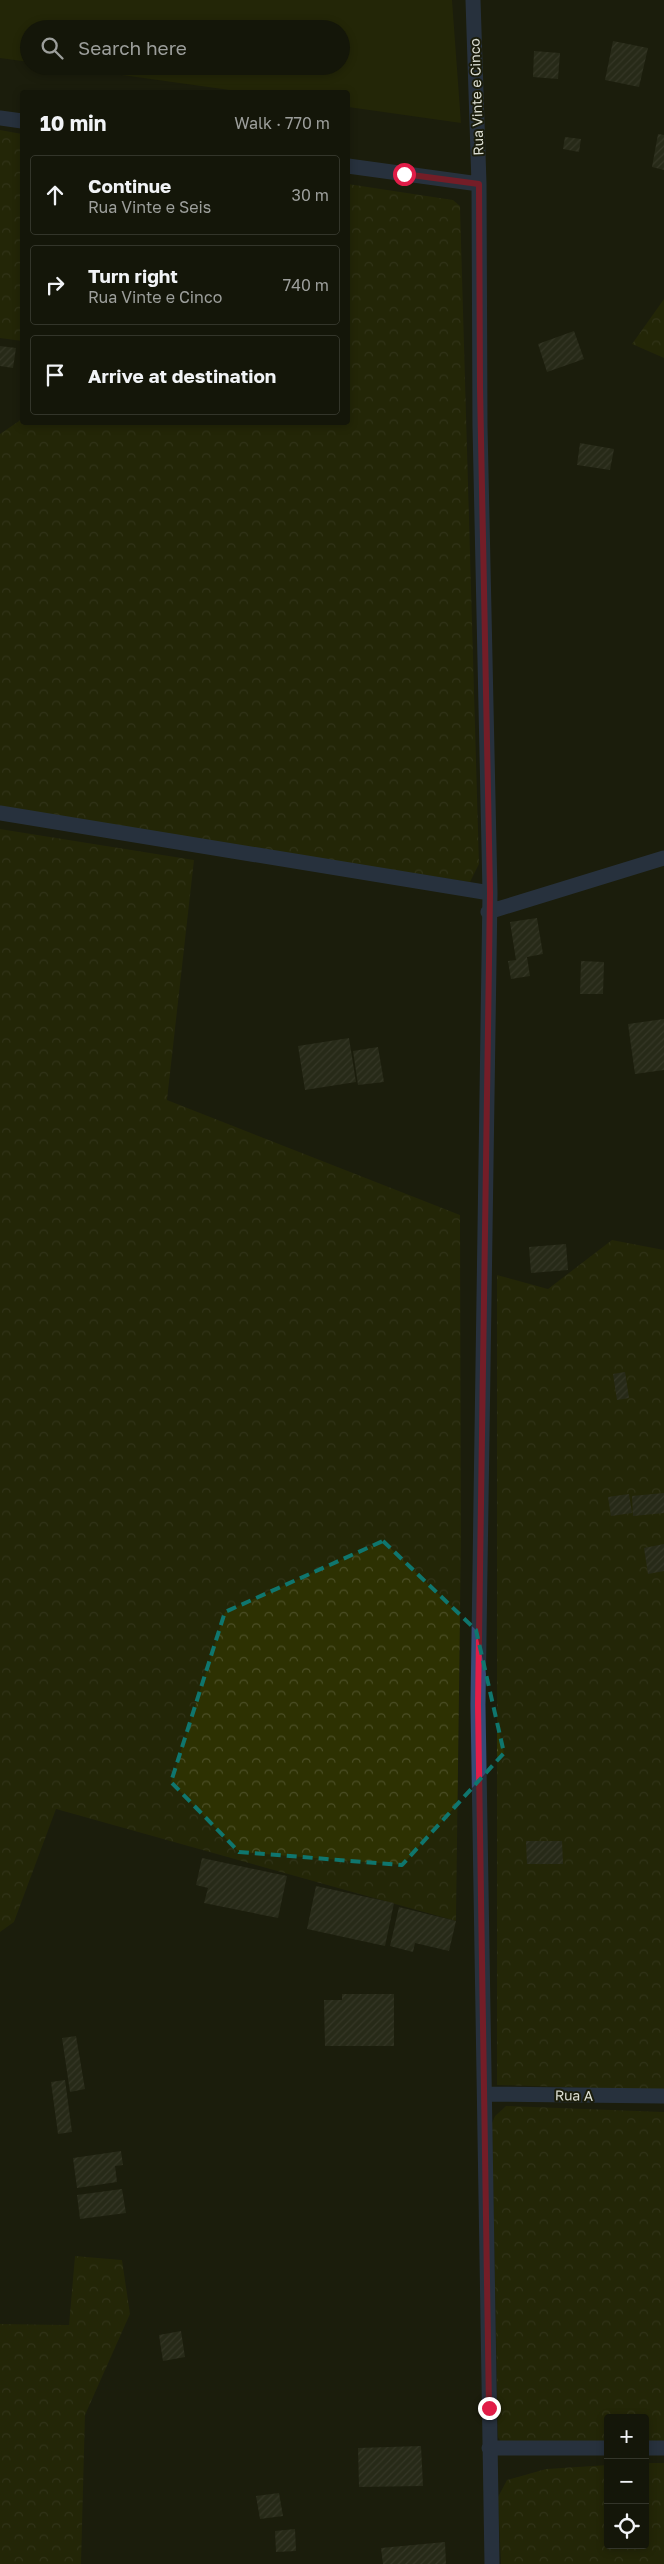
<!DOCTYPE html>
<html lang="en">
<head>
<meta charset="utf-8">
<style>
	body { margin:0; font-family:"Golos Text",sans-serif; background:#1d1f12; color:#f1f3f6 }
	.controls { position:absolute; right:15px; bottom:15px; display:grid; overflow:hidden; border-radius:5px; box-shadow:0 2px 8px #0003 }
	.controls button { width:45px; height:45px; display:grid; place-items:center; padding:0; border:0; border-bottom:1px solid #33352a; background:#141609; color:#f1f3f6; font:25px sans-serif }
	.stop { position:absolute; width:15px; height:15px; margin:-11px; border:4px solid #e11d48; border-radius:50%; background:#fff }
	.stop.end { background:#e11d48; border-color:#fff; box-shadow:0 1px 5px #0008 }
	.list { margin:0; padding:0; list-style:none }
	h2 { display:flex; justify-content:space-between; align-items:center; height:65px; margin:0; padding:0 20px; font-size:21px }
	h2 small { font-size:16px; font-weight:400; color:#9d9f9c }
	.list li { display:grid; grid-template-columns:32px 1fr auto; gap:15px; align-items:center; box-sizing:border-box; height:80px; margin:0 10px 10px; padding:0 10px; border:1px solid #33352a; border-radius:5px }
	.list b { display:block; font-size:19px; white-space:nowrap }
	.list p { margin:0; font-size:16px; white-space:nowrap; color:#9d9f9c }
	.list em { font-size:16px; font-style:normal; color:#9d9f9c }
	.icon { flex:none; width:28px; height:28px; fill:none; stroke:currentColor; stroke-width:2; stroke-linecap:round; stroke-linejoin:round }
	.map { position:relative; flex:none; width:664px; height:2564px; overflow:hidden }
	.search { position:absolute; background:#141609; box-shadow:0 2px 8px #0003; left:20px; top:20px; width:330px; height:55px; display:flex; align-items:center; gap:12px; box-sizing:border-box; padding:0 18px; border-radius:28px; color:#9d9f9c; font-size:19px }
	.panel { position:absolute; background:#141609; box-shadow:0 2px 8px #0003; left:20px; top:90px; width:330px; height:335px; border-radius:5px }
	.map>svg:first-child { display:block }
</style>
</head>
<body>
<div class="map">
<svg width="664" height="2564" viewBox="0 0 664 2564">
	<defs>
		<pattern id="forest-crowns" width="20" height="18" patternUnits="userSpaceOnUse" patternTransform="scale(1.25)"><rect width="20" height="18" fill="#2d3102"/><path d="M2 6a3 3 0 1 1 6 0M12 15a3 3 0 1 1 6 0" fill="none" stroke="#4b4e26"/></pattern>
		<pattern id="building-hatch" width="6" height="6" patternUnits="userSpaceOnUse" patternTransform="scale(1.25)"><rect width="6" height="6" fill="#373a27"/><path d="M-1 1l2-2M0 6l6-6M5 7l2-2" fill="none" stroke="#545645"/></pattern>
	</defs>
	<rect width="100%" height="100%" fill="#1b1d0c"/>
	<path fill="#2d3102" d="M0,0H452L461,123L348,107V92H244L57,66H341V29H29V62L0,58Z"/>
	<path fill="url(#forest-crowns)" d="M0,130L22,134V341L0,338Z
		M348,184L453,200L460,206L479,864L470,882L0,810V434L22,419V422H348Z
		M664,299V358L632,344Z
		M0,829L194,860L167,1100L460,1215L461,1538L456,1921L56,1809L14,1922L0,1932Z
		M612,1240L664,1250V2090L497,2085V1275L548,1289Z
		M506,2106L664,2112V2443H645V2418H608V2443L501,2442L498,2437L492,2123L495,2116Z
		M75,2256L122,2260L130,2314L85,2415L81,2564H0V2324L69,2325Z
		M645,2463H664V2564H501L498,2497L507,2480L546,2469L608,2465V2545H645Z"/>
	<path fill="url(#building-hatch)" d="M613,41L648,48L639,87L605,80Z
		M534,51L560,53L558,79L533,77Z
		M658,134L664,135V170L652,167Z
		M565,137L581,139L579,152L563,149Z
		M574,331L584,359L547,372L538,344Z
		M0,346L16,348L13,368L0,366Z
		M580,443L614,449L610,470L577,465Z
		M537,918L543,954L527,957L530,976L511,979L508,961L516,960L510,922Z
		M581,961L604,962L603,994H580Z
		M664,1019V1070L635,1074L628,1024Z
		M349,1038L356,1082L305,1090L298,1046Z
		M378,1047L384,1082L358,1085L353,1051Z
		M566,1244L568,1270L531,1273L529,1247Z
		M625,1372L629,1398L617,1400L613,1374Z
		M664,1493V1513L633,1516L632,1496Z
		M629,1494L632,1513L611,1516L608,1497Z
		M664,1544V1571L648,1574L644,1548Z
		M526,1841H562L563,1864H527Z
		M202,1858L287,1876L278,1918L204,1903L208,1888L196,1885Z
		M316,1886L394,1903L385,1946L307,1929Z
		M399,1907L456,1921L449,1951L415,1943L413,1952L390,1946Z
		M342,1994H394V2046H325L324,2000H342Z
		M76,2036L85,2089L70,2092L62,2038Z
		M65,2080L72,2132L58,2134L51,2082Z
		M121,2151L123,2165L115,2166L117,2182L77,2188L73,2158Z
		M122,2189L126,2213L80,2219L77,2195Z
		M181,2331L185,2357L163,2361L159,2335Z
		M421,2446L423,2486L359,2487L358,2448Z
		M279,2493L283,2516L260,2519L256,2496Z
		M295,2529L296,2551L276,2552L275,2531Z
		M445,2542L446,2564H383L381,2548Z"/>
	<g fill="none" stroke-linecap="round" stroke-linejoin="round">
		<path stroke="#364b78" stroke-width="15" d="M473,0L479,184L480,426L490,893L478,1705L492,2564
			M0,118L22,121
			M348,166L479,184
			M0,813L490,893
			M488,912L664,858
			M485,2094L664,2096
			M489,2448H608
			M645,2448H664"/>
	</g>
	<g fill="none" stroke-linecap="round" stroke-linejoin="round">
		<path stroke="#e11d48" stroke-width="6" d="M404,174L479,184L480,388L490,893L478,1705L489,2408"/>
	</g>
	<path d="M0 0H664V2564H0ZM383,1541L476,1630L504,1753L402,1865L239,1852L171,1782L225,1612Z" fill="#1b1d0c" fill-opacity=".55" fill-rule="evenodd"/>
	<path fill="none" stroke="#0f766e" stroke-width="4" stroke-dasharray="10 6" stroke-linejoin="round" d="M383,1541L476,1630L504,1753L402,1865L239,1852L171,1782L225,1612Z"/>
	<g text-anchor="middle" dominant-baseline="central" stroke-width="4" stroke-linejoin="round" paint-order="stroke">
		<g font-size="14" fill="#dddfd4" stroke="#1b1d0c">
			<text transform="translate(476 97) rotate(-92)">Rua Vinte e Cinco</text>
			<text transform="translate(574 2095) rotate(1)">Rua A</text>
		</g>
	</g>
</svg>
<div class="controls">
<button>+</button>
<button>−</button>
<button><svg class="icon" aria-label="locate" viewBox="0 0 24 24"><circle cx="12" cy="12" r="6"/><path d="M12 2v4M12 18v4M2 12h4M18 12h4"/></svg></button>
</div>
<div class="stop" style="left:404px;top:174px"></div>
<div class="stop end" style="left:489px;top:2408px"></div>
<div class="search"><svg class="icon" aria-label="search" viewBox="0 0 24 24"><circle cx="10" cy="10" r="6"/><path d="M15 15l6 6"/></svg>Search here</div>
<section class="panel">
<h2>10 min<small>Walk · 770 m</small></h2>
<ul class="list">
<li><svg class="icon" aria-label="ahead" viewBox="0 0 24 24"><path d="M12 20V5M6 11l6-6 6 6"/></svg><div><b>Continue</b><p>Rua Vinte e Seis</p></div><em>30 m</em></li>
<li><svg class="icon" aria-label="right" viewBox="0 0 24 24"><path d="M7 20v-9h11M14 6l5 5-5 5"/></svg><div><b>Turn right</b><p>Rua Vinte e Cinco</p></div><em>740 m</em></li>
<li><svg class="icon" aria-label="arrive" viewBox="0 0 24 24"><path d="M6 21V4h12l-3 4 3 4H6"/></svg><div><b>Arrive at destination</b></div></li>
</ul>
</section>
</div>
</body>
</html>
